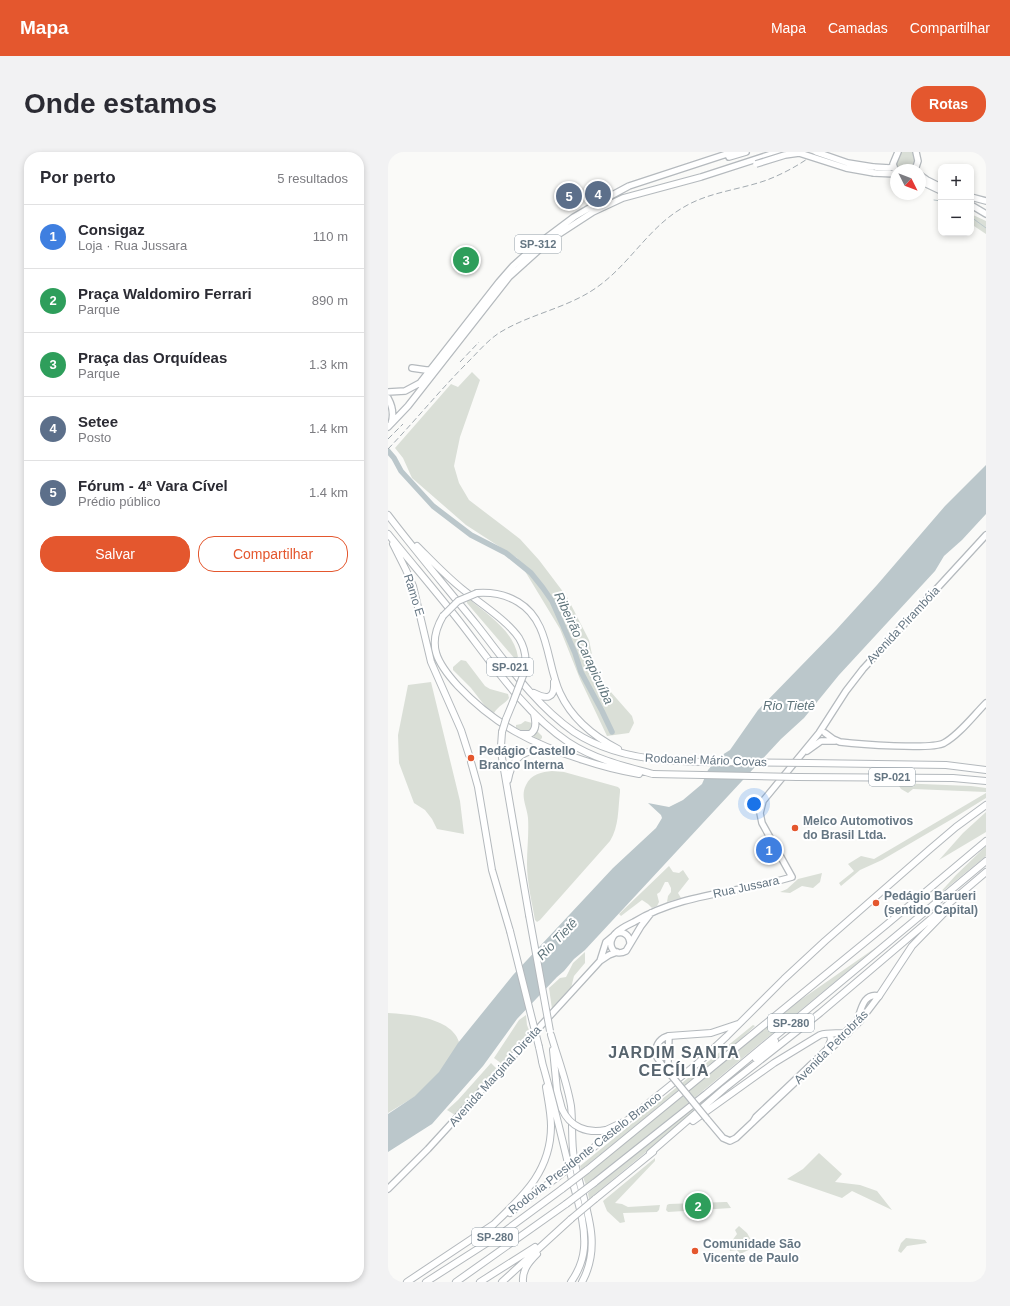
<!DOCTYPE html>
<html lang="pt">
<head>
<meta charset="utf-8">
<style>
	body { margin:0; font-family:Arial,sans-serif; background:#f2f2f3; color:#2b2b33 }
	.controls { position:absolute; right:12px; top:12px; display:grid; overflow:hidden; border-radius:8px; box-shadow:0 2px 6px #0003 }
	.controls button { width:36px; height:36px; display:grid; place-items:center; padding:0; border:0; border-bottom:1px solid #e1e1e2; background:#fff; color:#2b2b33; font:20px sans-serif }
	.compass { position:absolute; left:502px; top:12px; width:36px; height:36px; border-radius:50%; background:#fff; box-shadow:0 2px 6px #0003; rotate:132deg }
	.you { position:absolute; left:366px; top:652px; width:14px; height:14px; margin:-10px; border:3px solid #fff; border-radius:50%; background:#1a73e8; box-shadow:0 0 0 6px #1a73e833 }
	.badge { display:grid; place-items:center; width:26px; height:26px; border-radius:50%; background:#e4572e; color:#fff; font-size:13px; font-weight:700 }
	.pin { position:absolute; translate:-50% -50%; border:2px solid #fff; box-shadow:0 1px 4px #0006 }
	.list { margin:0; padding:0; list-style:none }
	h2 { display:flex; justify-content:space-between; align-items:center; height:52px; margin:0; padding:0 16px; font-size:17px }
	h2 small { font-size:13px; font-weight:400; color:#7c7c81 }
	.list li { display:grid; grid-template-columns:26px 1fr auto; gap:12px; align-items:center; box-sizing:border-box; height:64px; padding:0 16px; border-top:1px solid #e1e1e2 }
	.list b { display:block; font-size:15px; white-space:nowrap }
	.list p { margin:0; font-size:13px; white-space:nowrap; color:#7c7c81 }
	.list em { font-size:13px; font-style:normal; color:#7c7c81 }
	.actions { display:flex; gap:8px; padding:12px 16px }
	.actions a { flex:1; padding:9px 0; border:1px solid #e4572e; border-radius:16px; text-align:center; font-size:14px; color:#e4572e }
	.actions .main { background:#e4572e; color:#fff }
	.map { position:relative; flex:none; width:598px; height:1130px; overflow:hidden; border-radius:16px }
	header { display:flex; align-items:center; gap:24px; box-sizing:border-box; height:56px; padding:0 20px; background:#e4572e; color:#fff }
	header strong { font-size:19px }
	nav { display:flex; gap:22px; margin-inline-start:auto; font-size:14px }
	.intro { display:flex; align-items:center; justify-content:space-between; box-sizing:border-box; height:96px; padding:0 24px }
	h1 { margin:0; font-size:28px }
	.button { padding:10px 18px; border-radius:16px; background:#e4572e; color:#fff; font-size:14px; font-weight:700 }
	main { display:flex; gap:24px; padding:0 24px }
	aside { flex:1; background:#fff; border-radius:16px; box-shadow:0 2px 6px #0003 }
	.map>svg:first-child { display:block }
</style>
</head>
<body>
<header>
<strong>Mapa</strong>
<nav><a>Mapa</a><a>Camadas</a><a>Compartilhar</a></nav>
</header>
<div class="intro"><h1>Onde estamos</h1><a class="button">Rotas</a></div>
<main>
<aside>
<h2>Por perto<small>5 resultados</small></h2>
<ul class="list">
<li><span class="badge" style="background:#3f7fe0">1</span><div><b>Consigaz</b><p>Loja · Rua Jussara</p></div><em>110 m</em></li>
<li><span class="badge" style="background:#2e9e5b">2</span><div><b>Praça Waldomiro Ferrari</b><p>Parque</p></div><em>890 m</em></li>
<li><span class="badge" style="background:#2e9e5b">3</span><div><b>Praça das Orquídeas</b><p>Parque</p></div><em>1.3 km</em></li>
<li><span class="badge" style="background:#5c6f8a">4</span><div><b>Setee</b><p>Posto</p></div><em>1.4 km</em></li>
<li><span class="badge" style="background:#5c6f8a">5</span><div><b>Fórum - 4ª Vara Cível</b><p>Prédio público</p></div><em>1.4 km</em></li>
</ul>
<div class="actions"><a class="main">Salvar</a><a>Compartilhar</a></div>
</aside>
<div class="map">
<svg width="598" height="1130" viewBox="0 0 598 1130">
	<rect width="100%" height="100%" fill="#fafaf8"/>
	<path fill="#dadfd7" d="M513,0H524L526,2L528,9L524,18H510C507,11 509,6 513,0Z
		M583,62L598,69V82L583,72Z
		M84,220L92,228L72,285L66,314L71,331L81,348L132,387L151,408L179,445L201,488L207,517L222,539L244,564L246,571L241,581L219,584L192,527L172,477L129,406L78,373L24,326L15,306L7,296L63,232L70,235Z
		M81,447C100,463 126,479 130,505L127,507L79,451V448Z
		M73,508L78,509L97,534L102,537L120,542L121,546C117,552 111,553 106,561L97,554L83,536L65,518V515Z
		M43,530L72,649L76,682L49,677L44,667L37,658L26,651L11,611L10,583L20,533Z
		M137,569L144,571L149,579L154,584V586L152,588L128,576V573L133,572Z
		M164,619L176,620L230,635L232,637V640C230,657 231,675 222,689L152,768L149,770L147,768C144,750 139,731 139,712C139,697 141,681 140,666C139,654 132,645 138,633C143,622 154,620 164,619Z
		M509,631L583,634L598,636V640L525,637L520,641L513,637Z
		M598,641V646L564,667L494,708L472,718L453,734L451,731L466,719L460,712L473,704L486,707Z
		M598,660V680L551,708L575,681Z
		M598,694V704L549,744L568,723Z
		M281,714L285,720L291,721L295,718L301,727L290,741L293,746L279,750L280,744L283,740V736L280,730H277L272,740L269,742L271,750L269,754L264,756L260,752L254,748L233,764L231,762Z
		M434,721L432,730L425,736L414,734L402,741L392,740L399,737L410,727Z
		M490,794L264,981L198,1033L195,1025L411,849Z
		M197,800V811L186,824L183,836L164,857L161,836L172,826L178,825L185,811Z
		M0,861C21,862 64,866 71,890L61,910L31,942L0,961Z
		M138,863L139,873L142,881L114,912L106,906L131,868Z
		M365,873L367,874L353,887L193,1018L192,1014Z
		M368,904L308,959L201,1047L200,1041Z
		M103,911L109,917L67,963L59,958L70,948Z
		M431,1001L454,1022L447,1030L472,1033L489,1039L504,1058L464,1039L454,1046L399,1027L415,1017Z
		M267,1006V1009L227,1051L234,1052L240,1055L272,1053L271,1058L269,1060L235,1061L237,1070L232,1071L219,1059L215,1049Z
		M337,1050H339L343,1056L280,1060L278,1058L279,1053L281,1052Z
		M351,1074L359,1081L367,1095L352,1102L349,1098L342,1099L340,1094L349,1082L347,1078Z
		M518,1086L537,1088L539,1091L519,1094L513,1101L510,1099L513,1091Z"/>
	<path fill="#bbc7cb" d="M598,313V362L574,388L556,404L547,419L451,523L416,566L393,587L197,798L186,807L176,819L169,825L129,867L95,914L44,972L0,1000V962L27,944L51,920L70,891L125,823L225,716L268,676L274,666L273,663L260,651L281,655L295,648L314,632L320,618L331,605L342,598L370,558L448,478L489,433L557,354Z"/>
	<g fill="none" stroke-linecap="round" stroke-linejoin="round">
		<path stroke="#bbc7cb" stroke-width="1" d="M546,48L553,49
			M583,65L598,76"/>
		<path stroke="#bbc7cb" stroke-width="5.5" d="M0,299L6,306L13,319L45,354L83,383L118,401L143,421L155,436L164,449L187,501L193,520L214,559L224,580"/>
		<defs>
			<path id="major" d="M341,5L358,0
				M485,15L502,16L505,14
				M527,18L530,9L528,0
				M508,20L505,12L510,0
				M486,21L508,22
				M532,23L539,28L553,35
				M532,29L553,39
				M583,45L598,49
				M583,53L598,62
				M24,216L38,218H43
				M0,240L17,239L32,231L111,130L125,114L146,95L186,65L215,48L241,34L345,0
				M0,246C5,255 6,263 3,272
				M0,275L20,254L121,125L162,88L205,60L235,46L313,25L390,0
				M437,581L445,587L452,590C469,592 544,598 556,591C571,583 586,563 598,551
				M419,599L433,589H447
				M263,761L253,774L238,799C225,806 217,791 228,781C233,776 240,773 246,770C294,741 351,741 404,725L374,671L372,661L375,649L431,581L458,539L475,517L598,383
				M227,782C235,778 242,783 242,792
				M212,809L218,790L224,785
				M282,922L280,910L281,884C271,886 268,893 267,902L276,916L283,923
				M319,967L335,986L342,989L348,986L472,869L491,844C475,840 473,859 469,869L368,965L365,970
				M0,1037L40,997L212,809L221,803L229,800"/>
			<path id="highway" d="M0,363C28,400 59,436 88,472C118,510 146,552 186,580C213,598 243,605 275,608
				M0,382C25,413 51,443 75,474C105,513 138,562 180,590C206,607 235,614 265,622
				M5,392L18,418L25,434L43,510L73,578L81,603
				M29,394C43,408 57,423 73,436C90,450 119,468 131,486C137,496 139,509 136,521
				M89,441C104,440 117,442 130,450C162,469 158,511 172,541C184,567 205,584 230,597
				M55,464C38,493 49,511 70,534C107,573 144,592 195,608C213,614 232,619 251,622
				M146,541C158,547 167,548 166,530
				M118,567L125,550
				M114,580L113,594L114,606L141,763
				M132,582H142C149,578 148,570 146,562
				M83,610L90,635L104,718L122,779
				M420,611L558,613L598,618
				M409,625L565,626L598,629
				M120,628C124,605 137,596 160,598
				M491,844L524,794L562,755
				M163,883C170,907 179,930 183,954C185,971 183,989 186,1006C193,1048 217,1088 194,1130
				M281,884L323,881L350,872
				M151,895L155,914
				M165,898L169,938L174,957
				M439,898L443,888L442,882
				M368,907L387,889
				M154,910C165,948 174,986 183,1024C189,1047 198,1072 196,1096C195,1108 190,1120 183,1130
				M305,969L386,911L432,883C441,880 451,882 460,881
				M218,978L233,971
				M262,1001L337,936L432,861L598,720
				M195,1004L310,911L339,884L396,827L437,789L541,698L568,675L598,653
				M199,1018L498,773L598,689
				M206,1031L318,942L598,709
				M207,1047L265,1000
				M122,1061L172,1023
				M104,1074C134,1045 163,1020 163,974C163,961 160,948 158,935
				M19,1130L106,1072
				M38,1130L113,1082L174,1037
				M68,1130L178,1052
				M92,1130L147,1095
				M114,1130L183,1067
				M135,1130C134,1118 141,1110 149,1102"/>
		</defs>
		<use href="#major" stroke="#b5babe" stroke-width="8"/>
		<use href="#highway" stroke="#b4b9bd" stroke-width="8"/>
		<use href="#major" stroke="#fff" stroke-width="5.5"/>
		<use href="#highway" stroke="#fff" stroke-width="6"/>
		<path stroke="#a2aab0" stroke-width="1" stroke-dasharray="6 3" stroke-linecap="butt" d="M72,210L91,190
			M0,287L15,272
			M0,297C27,269 52,238 80,210C90,200 99,189 111,181C143,161 182,156 212,133C243,110 262,74 296,55C321,40 351,38 379,28C397,21 413,12 429,0"/>
		<defs>
			<path id="major-bridge" d="M428,0L460,11L485,15
				M368,12L397,3L411,1L458,16L486,21
				M283,923L319,967"/>
			<path id="highway-bridge" d="M55,464L70,449L89,441
				M125,550L136,521
				M114,580L118,567
				M275,608L312,610L420,611
				M265,622L409,625
				M141,763L162,879
				M122,779L151,895
				M174,957C182,975 199,982 218,978
				M172,1023L195,1004
				M174,1037L199,1018
				M178,1052L206,1031
				M183,1067L207,1047"/>
		</defs>
		<use href="#major-bridge" stroke="#b5babe" stroke-width="8" stroke-linecap="butt"/>
		<use href="#highway-bridge" stroke="#b4b9bd" stroke-width="8" stroke-linecap="butt"/>
		<use href="#major-bridge" stroke="#fff" stroke-width="5.5"/>
		<use href="#highway-bridge" stroke="#fff" stroke-width="6"/>
	</g>
	<g fill="#e4572e" stroke="#fff" stroke-width="1.5">
		<circle cx="83" cy="606" r="4"/>
		<circle cx="407" cy="676" r="4"/>
		<circle cx="488" cy="751" r="4"/>
		<circle cx="307" cy="1099" r="4"/>
	</g>
	<g text-anchor="middle" dominant-baseline="central" stroke-width="4" stroke-linejoin="round" paint-order="stroke">
		<g fill="#fff" stroke="#939fa8" stroke-width="1">
			<rect x="127" y="83" width="46" height="18" rx="3"/>
			<rect x="99" y="506" width="46" height="18" rx="3"/>
			<rect x="481" y="616" width="46" height="18" rx="3"/>
			<rect x="380" y="862" width="46" height="18" rx="3"/>
			<rect x="84" y="1076" width="46" height="18" rx="3"/>
		</g>
		<g font-size="11" font-weight="bold" fill="#657683">
			<text x="150" y="92">SP-312</text>
			<text x="122" y="515">SP-021</text>
			<text x="504" y="625">SP-021</text>
			<text x="403" y="871">SP-280</text>
			<text x="107" y="1085">SP-280</text>
		</g>
		<g font-size="12" fill="#657683" stroke="#fff">
			<text transform="translate(26 443) rotate(73)">Ramo E</text>
			<text transform="translate(515 473) rotate(-47)">Avenida Pirambóia</text>
			<text transform="translate(318 608) rotate(2)">Rodoanel Mário Covas</text>
			<text transform="translate(358 735) rotate(-12)">Rua Jussara</text>
			<text transform="translate(443 895) rotate(-45)">Avenida Petrobrás</text>
			<text transform="translate(107 924) rotate(-48)">Avenida Marginal Direita</text>
			<text transform="translate(197 1001) rotate(-38)">Rodovia Presidente Castelo Branco</text>
		</g>
		<g font-size="12" font-weight="bold" fill="#657683" stroke="#fff" text-anchor="start">
			<text x="91" y="599">Pedágio Castello<tspan x="91" dy="14">Branco Interna</tspan></text>
			<text x="415" y="669">Melco Automotivos<tspan x="415" dy="14">do Brasil Ltda.</tspan></text>
			<text x="496" y="744">Pedágio Barueri<tspan x="496" dy="14">(sentido Capital)</tspan></text>
			<text x="315" y="1092">Comunidade São<tspan x="315" dy="14">Vicente de Paulo</tspan></text>
		</g>
		<g font-size="13" font-style="italic" fill="#60757c" stroke="#fff">
			<text transform="translate(196 496) rotate(65)">Ribeirão Carapicuíba</text>
			<text x="401" y="553">Rio Tietê</text>
			<text transform="translate(169 787) rotate(-46)">Rio Tietê</text>
		</g>
		<g font-size="16" font-weight="bold" letter-spacing="1" fill="#57646e" stroke="#fff">
			<text x="286" y="900">JARDIM SANTA<tspan x="286" dy="18">CECÍLIA</tspan></text>
		</g>
	</g>
</svg>
<div class="controls">
<button>+</button>
<button>−</button>
</div>
<svg class="compass" viewBox="-18 -18 36 36"><path d="M0-13l5 13h-10z" fill="#e53935"/><path d="M0 13l5-13h-10z" fill="#7c7c81"/></svg>
<div class="you"></div>
<div class="pin badge" style="left:381px;top:698px;background:#3f7fe0">1</div>
<div class="pin badge" style="left:310px;top:1054px;background:#2e9e5b">2</div>
<div class="pin badge" style="left:78px;top:108px;background:#2e9e5b">3</div>
<div class="pin badge" style="left:210px;top:42px;background:#5c6f8a">4</div>
<div class="pin badge" style="left:181px;top:44px;background:#5c6f8a">5</div>
</div>
</main>
</body>
</html>
